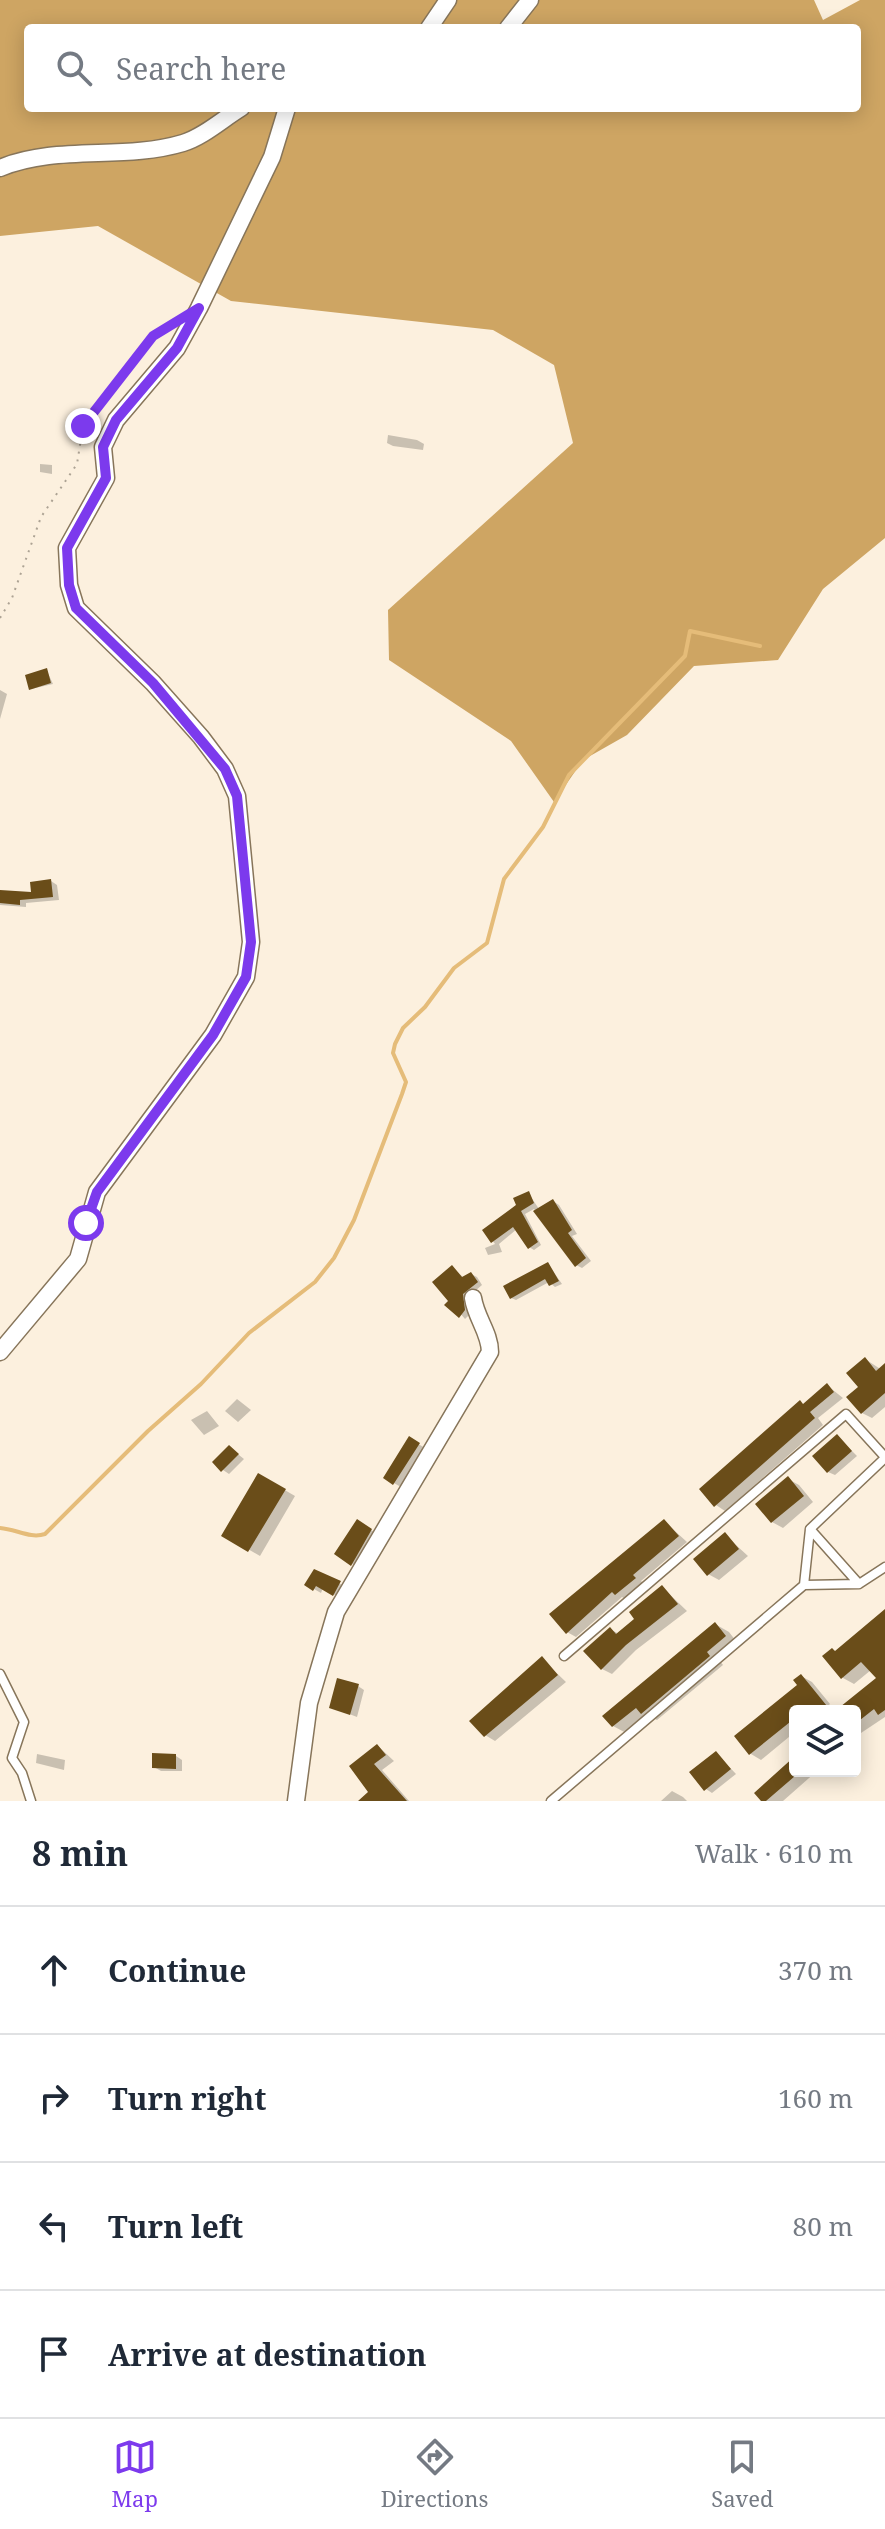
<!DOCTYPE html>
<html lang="en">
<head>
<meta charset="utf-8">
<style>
	body { margin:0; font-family:"Noto Serif",serif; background:#f2f2f3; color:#1f2937 }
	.controls { position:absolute; right:24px; bottom:24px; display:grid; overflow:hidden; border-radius:8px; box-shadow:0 4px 20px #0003 }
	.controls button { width:72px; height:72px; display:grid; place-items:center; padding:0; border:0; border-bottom:2px solid #e0e1e3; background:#fff; color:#1f2937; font:40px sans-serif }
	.stop { position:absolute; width:24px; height:24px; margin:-18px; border:6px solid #7c3aed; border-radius:50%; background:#fff }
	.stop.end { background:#7c3aed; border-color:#fff; box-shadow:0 2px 8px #0008 }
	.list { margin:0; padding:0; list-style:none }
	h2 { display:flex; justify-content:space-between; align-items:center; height:104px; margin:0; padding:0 32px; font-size:34px }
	h2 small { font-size:26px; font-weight:400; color:#747a83 }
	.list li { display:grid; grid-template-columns:52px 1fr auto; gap:24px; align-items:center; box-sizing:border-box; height:128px; padding:0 32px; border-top:2px solid #e0e1e3 }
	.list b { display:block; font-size:30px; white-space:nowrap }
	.list em { font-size:26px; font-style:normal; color:#747a83 }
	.icon { flex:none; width:44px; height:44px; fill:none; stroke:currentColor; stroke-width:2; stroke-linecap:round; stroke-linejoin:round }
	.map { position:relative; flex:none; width:885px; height:1801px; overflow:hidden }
	.search { position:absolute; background:#fff; box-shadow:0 4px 20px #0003; left:24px; right:24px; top:24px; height:88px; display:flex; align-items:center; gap:20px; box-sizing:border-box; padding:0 28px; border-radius:8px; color:#747a83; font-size:30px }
	.sheet { height:616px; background:#fff }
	nav { display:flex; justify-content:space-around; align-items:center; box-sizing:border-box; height:112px; border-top:2px solid #e0e1e3; background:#fff; font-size:22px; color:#747a83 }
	nav a { display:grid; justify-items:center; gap:4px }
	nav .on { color:#7c3aed }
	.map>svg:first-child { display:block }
</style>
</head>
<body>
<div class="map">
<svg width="885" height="1801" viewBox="0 0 885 1801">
	<rect width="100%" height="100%" fill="#fcf0de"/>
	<path fill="#cea563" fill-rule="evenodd" d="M0,0H814L823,20L860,0H885V538L823,589L778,660L694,666L627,735L583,760L554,802L511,741L389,660L388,610L573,443L554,365L493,330L231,301L98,226L0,236ZM28,28H857V108H28Z"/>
	<path fill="#0003" d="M388,435L417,440L424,444L423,450L393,446L387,443Z
		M40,464L52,465V474L40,472Z
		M47,671L53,684L31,689Z
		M0,690L7,694L0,719Z
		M51,881L57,885L59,900L26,903V907L0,905V892L33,894Z
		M529,1194L539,1209L553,1201L559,1205L577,1234L572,1236L591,1261L582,1268L576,1265L534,1209L525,1214L541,1245L534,1250L529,1247L517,1229L499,1244L502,1252L488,1255L485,1248L495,1244L485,1231Z
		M548,1264L562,1284L555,1287L549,1282L516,1300L511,1298Z
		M452,1267L464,1278L471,1274L477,1277L482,1285L468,1297L470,1314L465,1319L450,1301Z
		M865,1359L885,1372V1407L872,1418L862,1413Z
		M828,1386L843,1398L818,1418L823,1425L725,1511L716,1505L805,1405Z
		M237,1399L251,1410L238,1422L225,1411Z
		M207,1411L219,1426L204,1435L191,1420Z
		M838,1437L857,1456L835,1475L828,1472Z
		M410,1439L425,1448L401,1487L385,1478Z
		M229,1447L244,1459L229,1474L223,1470Z
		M259,1475L295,1496L260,1556L224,1535Z
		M788,1479L799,1485L813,1502L783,1528L772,1522Z
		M665,1522L687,1542L641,1581L644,1584L625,1599L622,1597L576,1637L567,1632Z
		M368,1528L382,1537L362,1570L352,1564Z
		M725,1535L748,1556L719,1580L708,1574Z
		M315,1571L346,1587L340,1598L323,1588L321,1593L307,1585Z
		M662,1587L687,1611L636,1650L612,1674L602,1669L610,1629L619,1634L637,1619Z
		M885,1612V1717L855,1737V1711H842L879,1678L871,1670L854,1684L843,1678L836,1653Z
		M715,1624L729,1632L739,1645L720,1661L723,1665L657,1720L649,1716L628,1734L613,1726L605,1716Z
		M542,1659L566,1682L495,1741L485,1735Z
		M801,1676L812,1682L830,1704L822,1711H795V1732L761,1760L751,1754L737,1736L799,1686Z
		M358,1686L364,1690L357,1717L331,1707Z
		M378,1746L394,1761L382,1770L409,1801H361L371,1792L351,1766Z
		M716,1753L736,1774L712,1793L706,1789Z
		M37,1754L65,1760L64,1770L36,1763Z
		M176,1756L182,1760V1771H161L154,1767Z
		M795,1759V1771H817L783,1801H763Z
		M672,1791L683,1797L687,1801H661Z"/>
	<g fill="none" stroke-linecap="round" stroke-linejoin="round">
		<path stroke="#e5bc79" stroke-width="4" d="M0,1528C16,1529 30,1539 45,1534L148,1431L201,1384L249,1333L315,1282L334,1258L354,1220L402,1094L406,1082L393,1053L395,1044L403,1028L425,1007L454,968L487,943L504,879L543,827L569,775L685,656L690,631L760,646"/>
	</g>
	<path fill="#6a4d19" d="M47,668L51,683L29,690L25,675Z
		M51,879L53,897L20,900V905L0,903V890L31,892L30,882Z
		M529,1191L534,1203L521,1211L538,1242L528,1249L513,1227L491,1243L482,1230L516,1205L513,1198Z
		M553,1199L572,1230L568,1233L586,1258L575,1267L533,1211Z
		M548,1262L559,1281L549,1286L545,1279L510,1299L503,1286Z
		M452,1265L462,1277L471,1272L478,1282L463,1294L465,1310L459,1318L444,1305L448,1301L432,1282Z
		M865,1357L876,1371L885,1363V1393L861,1414L846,1397L858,1387L846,1373Z
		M827,1383L834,1392L810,1412L815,1418L714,1507L699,1489L800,1400L803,1404Z
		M837,1434L852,1451L827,1473L812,1456Z
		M409,1436L420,1443L393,1485L383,1478Z
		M229,1445L239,1454L221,1472L212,1462Z
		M258,1473L286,1489L248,1552L221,1536Z
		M788,1476L804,1496L771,1523L755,1504Z
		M357,1519L372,1529L351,1566L334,1554Z
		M664,1519L679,1536L633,1575L636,1578L615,1595L612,1592L566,1634L549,1614Z
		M725,1532L739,1549L707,1576L693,1559Z
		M314,1569L341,1581L333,1596L316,1586L313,1591L304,1585Z
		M662,1585L678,1604L626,1645L601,1670L583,1651L610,1627L616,1634L634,1619L629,1612Z
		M885,1609V1710L878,1715L874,1709L855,1724V1711H835L876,1678L861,1662L841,1679L822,1656L832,1648L835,1651Z
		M715,1622L726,1636L707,1652L710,1656L641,1714L636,1708L612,1727L602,1716Z
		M542,1656L558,1675L484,1737L469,1721Z
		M801,1674L831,1711H795V1718L749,1755L734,1736L797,1685L793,1680Z
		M337,1678L359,1684L350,1715L329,1708Z
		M377,1744L386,1755L374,1764L407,1801H358L368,1792L349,1766Z
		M716,1751L731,1769L704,1791L689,1772Z
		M152,1753L176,1754V1769L152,1768Z
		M795,1756V1776L766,1801H761L754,1793Z"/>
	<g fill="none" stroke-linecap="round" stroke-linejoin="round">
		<defs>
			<path id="lane" d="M810,1529L859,1584
				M804,1585L810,1529L885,1458
				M564,1656L846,1414L885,1457
				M0,1674L24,1722L12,1758L22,1773L31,1801
				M551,1801L804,1585L859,1584L885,1567"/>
			<path id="street" d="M429,28L448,0
				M508,28L530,0
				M0,168C58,144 123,161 183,143C203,137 223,119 241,108
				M0,1352L78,1259L97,1192L213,1035L246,977L251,942L237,796L225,769L201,737L153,683L76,608L69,585L67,548L106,478L103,447L116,420L177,348L199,308L272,157L287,108
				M296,1801L309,1703L336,1612L490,1352C490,1333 476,1318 473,1298"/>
		</defs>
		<use href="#lane" stroke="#87755a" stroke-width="11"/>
		<use href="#street" stroke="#87755a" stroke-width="19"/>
		<path stroke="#ada394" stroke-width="2" stroke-dasharray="2 6" stroke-linecap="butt" d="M0,618L12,598L41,517L77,464L83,426L153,336L174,323"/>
		<use href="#lane" stroke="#fff" stroke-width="8"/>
		<use href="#street" stroke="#fff" stroke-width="16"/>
	</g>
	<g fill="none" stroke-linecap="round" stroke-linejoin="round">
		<path stroke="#7c3aed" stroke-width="10" d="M83,426L153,336L199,308L177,348L116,420L103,447L106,478L67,548L69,585L76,608L153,683L225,769L237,796L251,942L246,977L213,1035L97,1192L86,1223"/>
	</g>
</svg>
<div class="controls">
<button><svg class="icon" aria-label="layers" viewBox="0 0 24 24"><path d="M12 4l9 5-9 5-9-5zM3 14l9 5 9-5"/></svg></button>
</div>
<div class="stop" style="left:86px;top:1223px"></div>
<div class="stop end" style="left:83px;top:426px"></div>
<div class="search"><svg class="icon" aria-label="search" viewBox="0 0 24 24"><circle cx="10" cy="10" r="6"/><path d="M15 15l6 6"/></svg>Search here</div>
</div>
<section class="sheet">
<h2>8 min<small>Walk · 610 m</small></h2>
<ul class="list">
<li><svg class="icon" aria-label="ahead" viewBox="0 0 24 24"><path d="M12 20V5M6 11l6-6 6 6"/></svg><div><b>Continue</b></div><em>370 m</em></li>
<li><svg class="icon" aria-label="right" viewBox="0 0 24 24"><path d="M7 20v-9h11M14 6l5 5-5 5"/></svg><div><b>Turn right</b></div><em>160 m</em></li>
<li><svg class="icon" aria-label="left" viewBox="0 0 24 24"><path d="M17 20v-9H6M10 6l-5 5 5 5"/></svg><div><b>Turn left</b></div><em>80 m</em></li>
<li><svg class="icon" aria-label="arrive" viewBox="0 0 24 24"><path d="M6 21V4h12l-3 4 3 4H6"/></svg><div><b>Arrive at destination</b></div></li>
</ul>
</section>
<nav>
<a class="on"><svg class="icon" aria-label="map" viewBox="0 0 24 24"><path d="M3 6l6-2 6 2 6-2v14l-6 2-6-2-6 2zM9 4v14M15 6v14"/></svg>Map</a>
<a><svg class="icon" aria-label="directions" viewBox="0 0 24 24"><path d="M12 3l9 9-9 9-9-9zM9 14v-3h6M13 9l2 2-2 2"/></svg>Directions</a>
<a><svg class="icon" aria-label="saved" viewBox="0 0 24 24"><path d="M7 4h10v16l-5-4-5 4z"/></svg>Saved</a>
</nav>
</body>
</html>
